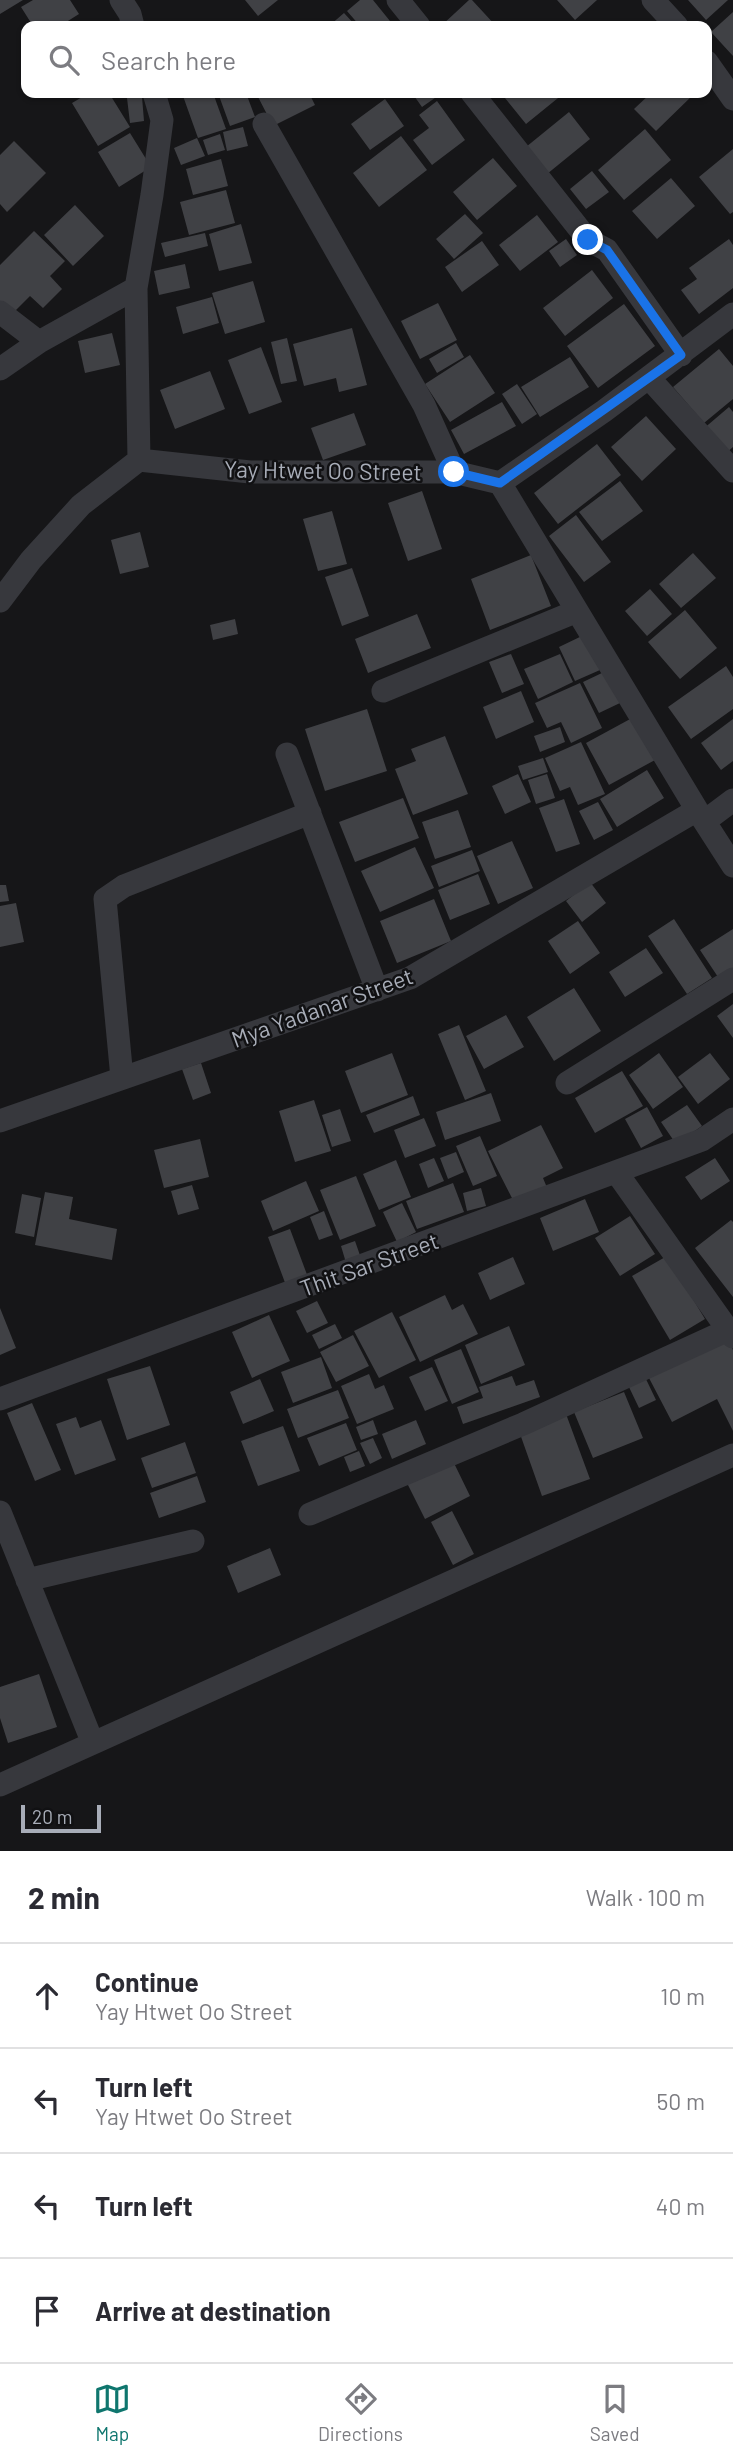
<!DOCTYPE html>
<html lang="en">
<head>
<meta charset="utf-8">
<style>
	body { margin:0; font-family:Barlow,sans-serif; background:#f7f7f7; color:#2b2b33 }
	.scale { position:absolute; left:21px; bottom:18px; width:80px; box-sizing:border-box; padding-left:7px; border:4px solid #a8adb8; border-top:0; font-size:19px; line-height:24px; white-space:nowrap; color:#a8adb8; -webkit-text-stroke:5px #111113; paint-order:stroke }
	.stop { position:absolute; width:21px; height:21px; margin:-16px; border:5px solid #1a73e8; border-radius:50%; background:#fff }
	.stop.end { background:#1a73e8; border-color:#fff; box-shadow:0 2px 7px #0008 }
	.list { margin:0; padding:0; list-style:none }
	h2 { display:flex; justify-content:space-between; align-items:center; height:91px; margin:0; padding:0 28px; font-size:30px }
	h2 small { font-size:23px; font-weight:400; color:#7c7c81 }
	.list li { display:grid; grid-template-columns:46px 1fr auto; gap:21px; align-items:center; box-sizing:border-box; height:105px; padding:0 28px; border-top:2px solid #e1e1e2 }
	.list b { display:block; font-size:26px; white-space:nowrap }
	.list p { margin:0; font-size:23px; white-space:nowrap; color:#7c7c81 }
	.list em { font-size:23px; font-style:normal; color:#7c7c81 }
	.icon { flex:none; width:38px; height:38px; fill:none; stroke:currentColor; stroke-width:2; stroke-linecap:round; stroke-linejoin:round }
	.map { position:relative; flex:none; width:733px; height:1851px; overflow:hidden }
	.search { position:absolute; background:#fff; box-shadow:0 2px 5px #0004; left:21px; right:21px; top:21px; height:77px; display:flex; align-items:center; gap:18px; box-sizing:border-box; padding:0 24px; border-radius:14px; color:#7c7c81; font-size:26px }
	.sheet { height:511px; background:#fff }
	nav { display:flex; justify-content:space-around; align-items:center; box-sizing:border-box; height:98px; border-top:2px solid #e1e1e2; background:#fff; font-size:19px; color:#7c7c81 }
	nav a { display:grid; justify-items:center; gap:4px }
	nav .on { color:#0f766e }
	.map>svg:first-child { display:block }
</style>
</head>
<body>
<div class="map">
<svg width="733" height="1851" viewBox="0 0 733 1851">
	<rect width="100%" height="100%" fill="#161618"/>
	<path fill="#404145" d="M0,0H23L0,14Z
		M33,0H70L79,14L60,26H33L21,7Z
		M245,0H278L258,16Z
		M360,0H373L394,26H360L347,11Z
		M469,0H472L496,26H441Z
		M557,0H597L575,20Z
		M688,0H728L706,20Z
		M733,12V56L711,32Z
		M344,13L356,26H329Z
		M89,93H109L130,127L98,146L72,103Z
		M191,93H213L226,129L198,138L183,96Z
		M218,93H246L255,117L230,126Z
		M256,93H309L315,105L273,126Z
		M412,93H442L422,107Z
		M501,93H561L563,94L526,124Z
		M651,93H695L656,131L634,109Z
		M142,97L144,121L130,123L127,98Z
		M385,99L404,126L370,150L351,124Z
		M437,101L465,140L432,165L413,140L429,128L419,115Z
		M569,112L590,139L547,174L526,147Z
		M243,127L248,146L227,151L223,132Z
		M645,129L671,160L624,200L598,170Z
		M130,133L151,167L119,187L98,152Z
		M220,134L225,150L208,155L203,140Z
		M401,136L427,170L379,207L353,173Z
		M197,138L205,156L181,165L174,148Z
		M14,141L46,173L7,212L0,204V155Z
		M733,149V212L730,214L699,177Z
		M493,158L517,186L477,220L453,192Z
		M221,159L228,186L193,195L186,169Z
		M592,171L609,192L586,209L570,189Z
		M671,178L695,206L657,239L632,211Z
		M226,190L235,223L189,235L180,202Z
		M75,205L104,236L73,266L44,235Z
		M465,214L483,233L454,259L436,239Z
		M537,215L558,242L520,271L499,245Z
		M241,224L252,263L219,271L209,234Z
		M34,231L65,261L50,276L62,289L43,308L30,296L11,315L0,304V265Z
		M205,233L208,246L165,257L161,243Z
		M566,239L577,255L560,267L549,251Z
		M729,239L733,245V288L699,314L681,290L697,279L689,268Z
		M482,241L499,265L462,292L445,267Z
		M185,264L190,288L159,295L154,271Z
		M592,270L613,298L565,336L543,308Z
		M253,281L265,322L225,334L212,293Z
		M212,297L219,323L183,334L176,307Z
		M438,303L457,340L420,359L401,321Z
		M624,304L655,346L598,388L567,346Z
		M352,328L367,385L339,392L336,378L304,386L293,344Z
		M112,333L120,365L85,373L78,341Z
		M287,338L297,381L281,384L271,342Z
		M456,343L464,357L437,373L429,359Z
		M261,347L282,402L249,414L228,360Z
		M719,349L733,366V399L704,423L673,387Z
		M470,355L495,393L450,422L425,384Z
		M570,357L589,387L540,417L521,387Z
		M210,371L225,409L175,429L160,390Z
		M517,384L537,414L522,424L502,394Z
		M502,402L516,426L464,454L451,430Z
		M729,407L733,412V447L724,455L702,430Z
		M354,413L366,445L323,460L311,428Z
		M646,416L676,449L642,481L611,447Z
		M597,444L621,475L558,524L534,493Z
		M620,481L643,511L602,541L579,512Z
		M422,491L442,549L408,561L388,503Z
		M332,511L347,564L318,571L303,519Z
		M576,515L611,562L584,582L549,536Z
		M140,532L149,567L120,574L111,540Z
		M693,553L716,578L681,608L659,584Z
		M531,555L551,606L490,630L471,579Z
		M352,568L369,616L342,626L325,577Z
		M650,589L672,614L647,636L625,611Z
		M685,610L717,648L680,679L648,642Z
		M417,614L431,648L368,673L355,639Z
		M235,619L238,634L213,640L210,625Z
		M584,635L600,670L575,681L559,647Z
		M511,654L524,684L502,693L489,662Z
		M560,654L573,682L538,699L524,669Z
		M726,666L733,677V709L691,739L668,707Z
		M604,672L620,703L599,713L583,682Z
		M580,683L602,728L571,743L561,722L547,728L535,703Z
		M521,691L534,722L496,739L483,707Z
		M367,709L387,771L325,791L305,729Z
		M632,718L655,760L609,785L586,743Z
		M733,719V761L721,770L701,743Z
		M560,727L565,742L540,752L534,736Z
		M445,736L468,794L413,815L395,769L416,761L411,749Z
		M581,742L605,794L578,805L570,787L560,791L545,758Z
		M543,758L548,772L523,780L518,766Z
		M647,770L664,798L617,827L600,799Z
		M518,774L531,802L505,814L492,786Z
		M547,774L555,798L536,804L528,780Z
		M403,798L419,838L355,862L339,822Z
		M564,799L580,844L556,852L539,808Z
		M598,802L613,830L594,840L579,811Z
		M458,810L471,847L435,859L422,822Z
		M512,841L533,888L498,904L477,856Z
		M415,847L434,888L380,912L361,871Z
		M472,850L480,871L439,887L431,866Z
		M478,874L490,904L450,920L438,890Z
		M590,882L606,903L582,922L566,901Z
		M0,885H6L9,901L0,902Z
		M434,899L451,941L397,963L380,921Z
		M16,903L24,942L0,947V906Z
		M674,919L712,978L687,994L648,936Z
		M578,921L600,953L570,974L548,941Z
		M733,929V968L718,977L700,950Z
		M646,948L663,973L625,997L609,972Z
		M574,988L601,1031L554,1061L527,1017Z
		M733,1004V1038L717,1016Z
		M506,1015L524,1047L484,1069L466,1036Z
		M459,1025L486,1091L465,1100L438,1034Z
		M392,1053L408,1095L361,1113L345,1071Z
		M659,1053L683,1087L653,1109L629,1075Z
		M710,1053L730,1079L698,1104L678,1077Z
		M201,1063L211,1093L193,1100L182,1069Z
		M622,1071L643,1106L595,1133L575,1098Z
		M491,1093L501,1121L445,1140L436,1112Z
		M413,1096L420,1115L374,1133L366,1115Z
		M314,1100L331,1151L295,1162L279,1111Z
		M687,1105L702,1126L676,1144L661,1122Z
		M647,1107L663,1136L641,1148L625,1119Z
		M340,1109L351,1141L332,1147L322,1115Z
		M424,1118L436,1146L405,1158L394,1130Z
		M541,1125L563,1168L543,1178L548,1190L516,1206L488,1151Z
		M480,1136L497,1176L473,1186L456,1146Z
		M200,1139L209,1177L164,1188L154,1150Z
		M456,1152L464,1172L448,1179L440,1158Z
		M434,1158L444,1181L428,1188L419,1164Z
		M715,1158L730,1181L701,1200L685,1177Z
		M396,1160L411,1197L379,1210L363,1174Z
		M356,1176L376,1226L340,1240L320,1190Z
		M306,1181L319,1211L273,1231L261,1201Z
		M453,1183L464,1212L417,1229L406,1201Z
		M192,1185L199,1209L178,1215L171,1191Z
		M481,1188L486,1206L467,1211L463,1193Z
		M45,1192L73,1197L69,1219L117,1229L112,1260L35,1245Z
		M22,1194L41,1198L34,1237L15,1233Z
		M585,1199L599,1232L553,1251L540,1218Z
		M402,1203L416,1232L397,1242L383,1212Z
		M324,1211L333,1235L319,1240L310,1217Z
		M630,1216L655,1254L620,1276L595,1238Z
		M731,1220L733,1222V1297L695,1248Z
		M290,1229L309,1280L287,1288L268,1237Z
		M355,1241L362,1261L347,1266L341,1246Z
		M667,1256L705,1319L670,1340L632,1276Z
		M513,1257L525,1284L490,1300L478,1273Z
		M445,1295L452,1310L463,1304L478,1334L420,1362L399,1317Z
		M317,1301L328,1323L307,1333L296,1311Z
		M0,1308L16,1348L0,1355Z
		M392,1312L416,1360L379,1378L354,1331Z
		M269,1315L290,1361L252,1378L232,1332Z
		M335,1324L342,1338L319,1349L312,1335Z
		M509,1326L525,1365L481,1384L465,1345Z
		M353,1335L369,1366L336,1382L320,1352Z
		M727,1338L733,1350V1431L717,1399L672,1422L649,1378Z
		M461,1349L479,1392L452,1404L434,1360Z
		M321,1357L332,1388L293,1403L281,1372Z
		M150,1366L170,1425L127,1440L107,1379Z
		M432,1367L448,1401L425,1411L409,1377Z
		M369,1374L375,1389L384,1385L394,1409L357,1424L341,1386Z
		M512,1376L516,1386L534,1380L540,1397L463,1424L457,1407L483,1398L479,1387Z
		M645,1377L656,1400L639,1408L628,1385Z
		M260,1379L274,1411L243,1424L230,1392Z
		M338,1390L349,1418L298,1438L287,1409Z
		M624,1392L643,1438L593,1458L574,1412Z
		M32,1403L61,1470L35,1481L7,1413Z
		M566,1414L590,1479L542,1496L519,1431Z
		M76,1417L80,1428L101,1420L116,1460L75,1475L56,1424Z
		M373,1420L378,1434L361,1440L356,1427Z
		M416,1420L426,1444L392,1459L382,1434Z
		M346,1423L357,1450L319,1466L307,1438Z
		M283,1426L300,1471L258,1486L241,1441Z
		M373,1438L382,1458L370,1464L360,1443Z
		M185,1442L196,1473L152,1488L141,1458Z
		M359,1451L365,1466L350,1472L344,1457Z
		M453,1461L470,1496L425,1519L407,1483Z
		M197,1476L206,1502L159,1518L150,1493Z
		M452,1511L474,1554L453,1565L431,1522Z
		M270,1548L281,1575L238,1593L227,1566Z
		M39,1674L57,1727L8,1743L0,1718V1687Z"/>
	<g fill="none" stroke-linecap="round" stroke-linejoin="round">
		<path stroke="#37383d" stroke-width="23" d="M121,0L130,14L133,26
			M398,0L419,26
			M653,0L677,26
			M707,62L733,99
			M472,93L588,240L607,250L681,355
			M264,124L424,405L454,472
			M0,312L39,342L136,288
			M0,369L39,342
			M649,378L733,471
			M139,460L136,288L152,195L162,120L154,93
			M500,483L697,810L733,866
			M0,601L31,560L81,505L139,460L250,472H454L500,483L604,411L733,314
			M383,691L577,611
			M287,754L377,990
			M705,821L733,800
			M122,1078L105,899L124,886L310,813
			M567,1083L733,979
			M0,1121L410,978L697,810
			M617,1173L733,1337
			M0,1399L702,1140L733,1119
			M0,1512L92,1741
			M310,1514L523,1424L728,1330
			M27,1580L193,1541
			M0,1785L733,1455"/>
	</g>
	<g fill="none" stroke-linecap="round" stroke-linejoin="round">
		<path stroke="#1a73e8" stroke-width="9" d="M454,472L500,483L681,355L607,250L588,240"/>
	</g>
	<g text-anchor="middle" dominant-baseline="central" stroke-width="5" stroke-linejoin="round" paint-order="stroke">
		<g font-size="23" fill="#a8adb8" stroke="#111113">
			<text transform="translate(323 470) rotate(1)">Yay Htwet Oo Street</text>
			<text transform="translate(322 1007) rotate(-20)">Mya Yadanar Street</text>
			<text transform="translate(369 1264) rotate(-20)">Thit Sar Street</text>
		</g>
	</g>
</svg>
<div class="scale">20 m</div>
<div class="stop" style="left:454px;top:472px"></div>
<div class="stop end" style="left:588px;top:240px"></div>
<div class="search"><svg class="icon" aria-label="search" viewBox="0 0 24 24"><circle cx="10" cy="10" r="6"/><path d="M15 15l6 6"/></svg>Search here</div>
</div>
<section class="sheet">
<h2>2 min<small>Walk · 100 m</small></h2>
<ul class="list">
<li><svg class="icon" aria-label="ahead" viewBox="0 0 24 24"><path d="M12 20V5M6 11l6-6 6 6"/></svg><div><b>Continue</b><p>Yay Htwet Oo Street</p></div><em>10 m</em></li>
<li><svg class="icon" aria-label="left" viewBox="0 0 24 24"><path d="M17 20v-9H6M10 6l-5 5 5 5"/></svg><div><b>Turn left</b><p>Yay Htwet Oo Street</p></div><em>50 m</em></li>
<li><svg class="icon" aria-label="left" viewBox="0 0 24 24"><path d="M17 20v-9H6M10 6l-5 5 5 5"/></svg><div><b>Turn left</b></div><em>40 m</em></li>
<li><svg class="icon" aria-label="arrive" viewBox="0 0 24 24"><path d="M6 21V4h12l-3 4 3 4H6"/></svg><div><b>Arrive at destination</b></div></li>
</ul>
</section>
<nav>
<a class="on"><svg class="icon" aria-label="map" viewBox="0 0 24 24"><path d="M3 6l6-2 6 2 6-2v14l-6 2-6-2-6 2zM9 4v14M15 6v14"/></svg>Map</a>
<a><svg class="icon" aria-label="directions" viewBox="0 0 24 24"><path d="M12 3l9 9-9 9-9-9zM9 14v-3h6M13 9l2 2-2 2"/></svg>Directions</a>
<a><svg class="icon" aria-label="saved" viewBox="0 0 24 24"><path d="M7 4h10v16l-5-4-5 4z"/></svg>Saved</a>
</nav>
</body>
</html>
